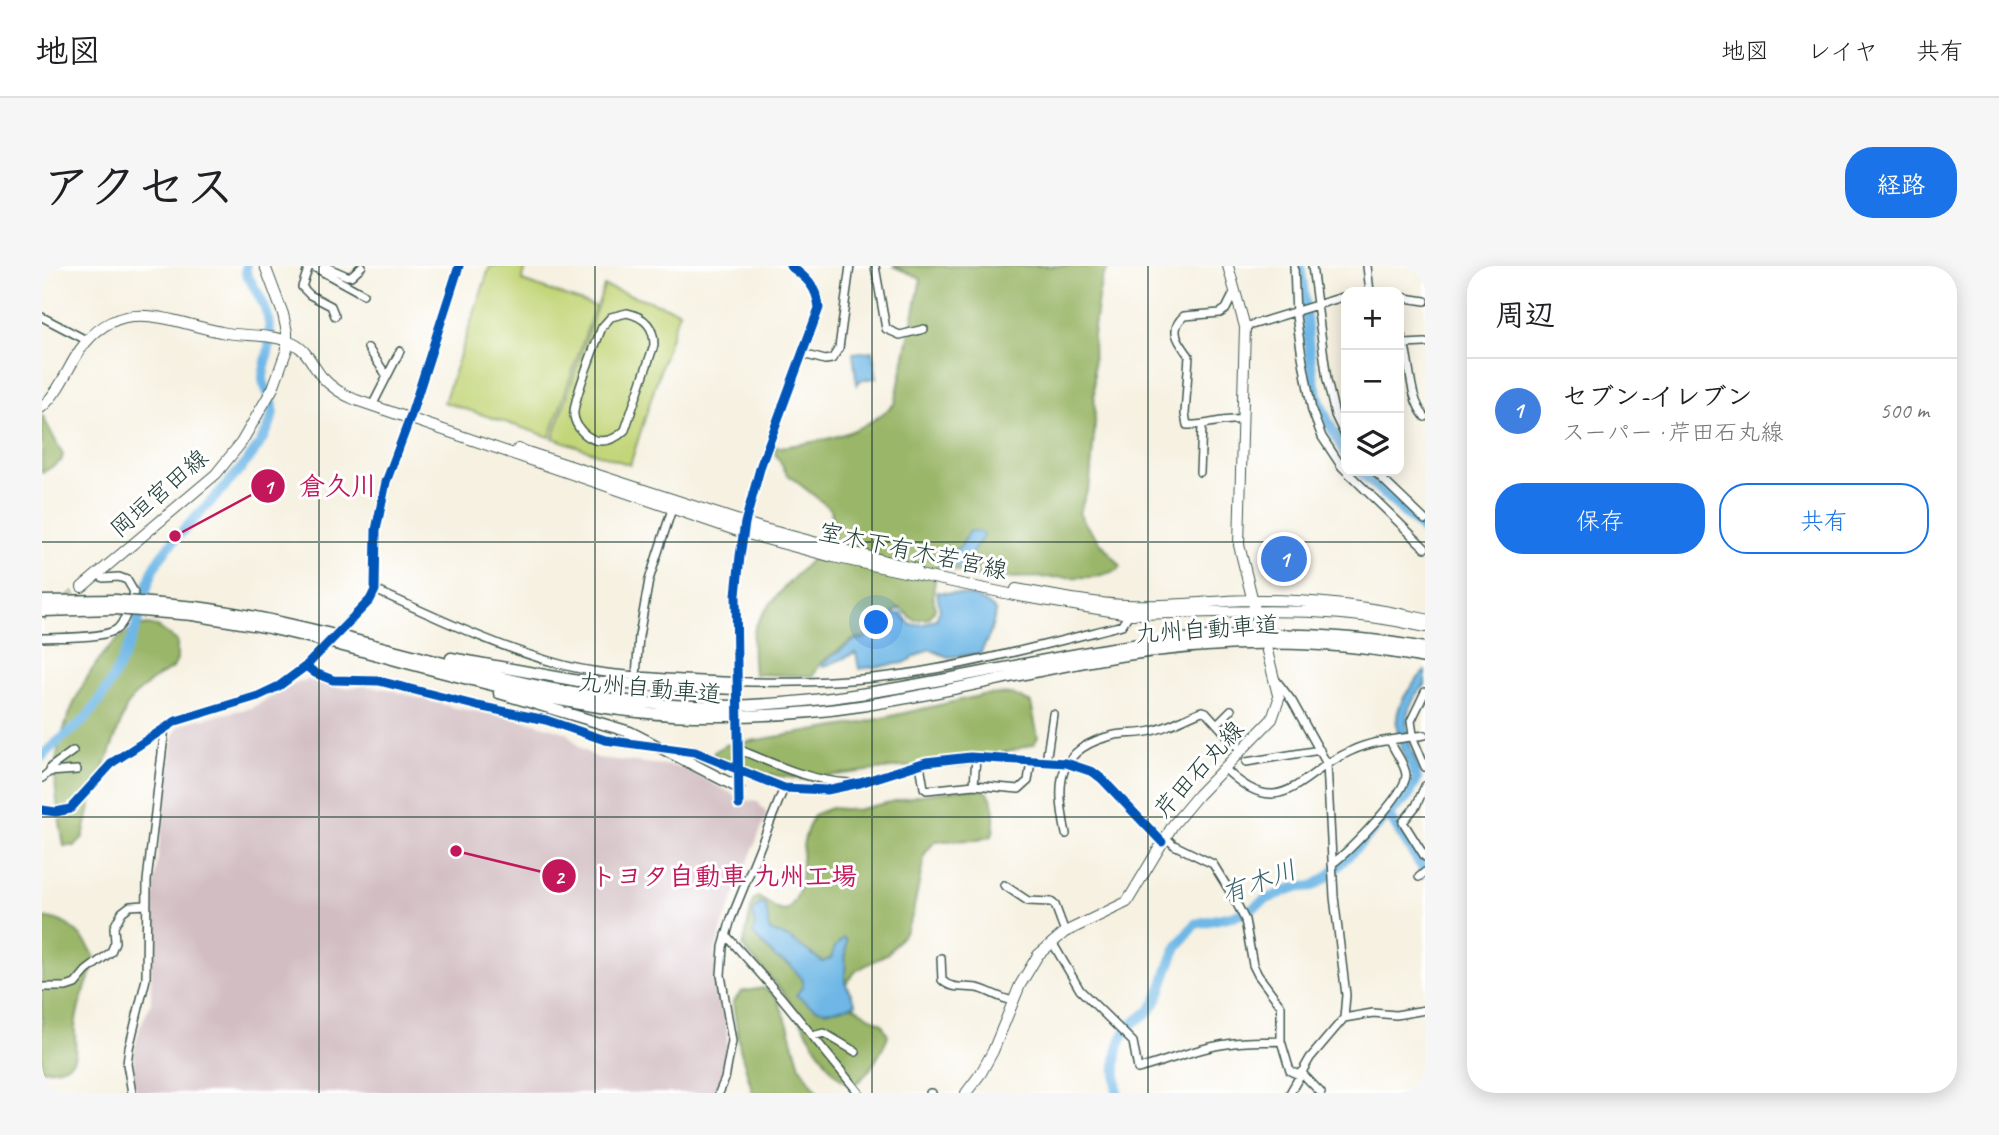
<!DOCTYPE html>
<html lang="ja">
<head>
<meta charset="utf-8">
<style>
	body { margin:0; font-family:Caveat,"Klee One",sans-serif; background:#f6f6f6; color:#202124 }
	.controls { position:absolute; right:21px; top:21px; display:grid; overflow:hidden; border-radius:14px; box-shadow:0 4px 18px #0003 }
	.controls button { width:63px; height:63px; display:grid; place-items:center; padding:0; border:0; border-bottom:2px solid #e0e0e0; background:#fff; color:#202124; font:35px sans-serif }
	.you { position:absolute; left:835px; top:357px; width:24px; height:24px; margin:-18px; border:5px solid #fff; border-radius:50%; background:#1a73e8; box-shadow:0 0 0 10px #1a73e833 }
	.badge { display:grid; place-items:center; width:46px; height:46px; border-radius:50%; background:#1a73e8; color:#fff; font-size:23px; font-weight:700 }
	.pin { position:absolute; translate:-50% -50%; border:4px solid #fff; box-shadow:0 2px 7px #0006 }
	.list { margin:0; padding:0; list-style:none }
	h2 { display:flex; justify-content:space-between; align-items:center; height:91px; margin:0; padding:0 28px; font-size:30px }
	h2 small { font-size:23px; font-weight:400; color:#757577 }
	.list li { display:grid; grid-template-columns:46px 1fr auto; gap:21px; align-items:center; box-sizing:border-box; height:105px; padding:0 28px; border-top:2px solid #e0e0e0 }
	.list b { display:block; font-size:26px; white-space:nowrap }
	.list p { margin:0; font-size:23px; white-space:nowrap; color:#757577 }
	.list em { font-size:23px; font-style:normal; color:#757577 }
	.actions { display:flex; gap:14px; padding:21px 28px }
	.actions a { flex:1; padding:16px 0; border:2px solid #1a73e8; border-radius:28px; text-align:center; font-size:24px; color:#1a73e8 }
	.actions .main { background:#1a73e8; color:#fff }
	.icon { flex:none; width:38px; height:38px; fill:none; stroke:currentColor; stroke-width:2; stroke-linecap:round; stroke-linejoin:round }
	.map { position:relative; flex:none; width:1383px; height:827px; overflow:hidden; border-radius:28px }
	header { display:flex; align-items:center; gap:42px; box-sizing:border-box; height:98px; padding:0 35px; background:#fff; border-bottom:2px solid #e0e0e0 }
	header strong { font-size:33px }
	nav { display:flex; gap:38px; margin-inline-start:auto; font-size:24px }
	.intro { display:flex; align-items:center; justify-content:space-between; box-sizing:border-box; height:168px; padding:0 42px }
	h1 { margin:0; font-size:49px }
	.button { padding:18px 32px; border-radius:28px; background:#1a73e8; color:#fff; font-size:24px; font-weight:700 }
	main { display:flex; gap:42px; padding:0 42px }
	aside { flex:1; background:#fff; border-radius:28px; box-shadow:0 4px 18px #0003 }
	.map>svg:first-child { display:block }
</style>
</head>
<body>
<header>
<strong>地図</strong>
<nav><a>地図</a><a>レイヤ</a><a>共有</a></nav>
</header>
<div class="intro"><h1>アクセス</h1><a class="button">経路</a></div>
<main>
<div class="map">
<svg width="1383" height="827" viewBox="0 0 1383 827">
	<rect width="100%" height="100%" fill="#fff"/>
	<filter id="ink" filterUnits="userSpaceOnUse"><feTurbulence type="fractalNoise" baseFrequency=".0143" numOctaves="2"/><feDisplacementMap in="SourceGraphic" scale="14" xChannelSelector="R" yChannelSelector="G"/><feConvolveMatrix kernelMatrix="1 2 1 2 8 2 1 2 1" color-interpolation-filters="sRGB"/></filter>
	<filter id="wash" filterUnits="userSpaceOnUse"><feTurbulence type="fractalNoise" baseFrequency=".00686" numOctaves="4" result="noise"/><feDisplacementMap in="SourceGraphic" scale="28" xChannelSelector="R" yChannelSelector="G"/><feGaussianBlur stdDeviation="1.57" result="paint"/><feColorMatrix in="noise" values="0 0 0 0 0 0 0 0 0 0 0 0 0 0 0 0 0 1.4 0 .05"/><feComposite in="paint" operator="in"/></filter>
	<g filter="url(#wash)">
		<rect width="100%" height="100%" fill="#f6f1e1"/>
		<path fill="#d2bec2" d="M267,414L301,422L324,420L345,423L413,442L479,453L524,466L538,482L555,492L640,501L702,534L716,536L725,548L681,659L673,688L678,727L685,758V788L680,811L671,827H95L91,811L92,785L98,761L109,737V659L112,622L132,468L137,460L149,455L209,442L257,416Z"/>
		<path fill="#c3d578" stroke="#718956" stroke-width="2" d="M448,0H484L480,15L553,40L508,171L402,136Z
			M562,20L637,45L588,199L511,172Z"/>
		<path fill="#9ab668" stroke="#5c7a4e" stroke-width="2" d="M851,0H1067L1060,12L1056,32L1051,69L1053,157L1048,217L1037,247L1046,262L1079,300L1076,304L1053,311L940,312L895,300L891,328L893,343L887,352L872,354L858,342L822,371L812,373L779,396L771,410L712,408C711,393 709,379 712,365C717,343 775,288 793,270L789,243L745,208L730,182C774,177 820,170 853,137L879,13Z
			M0,149L21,189L19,195L0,207Z
			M105,359L116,361L135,375V394L131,402L116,410L92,430L84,442L49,537L41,571L33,580H22C18,556 13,531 13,506C15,461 56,366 105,359Z
			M970,428L989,437L996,471L992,478L918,500L858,501L760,513L701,505L672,491V486L684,479L819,457L941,429Z
			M922,523C944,523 950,522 952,547C952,555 953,562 950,570L936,574L893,575L883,588L870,651L864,665L846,687L814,705L800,722L803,735L840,758L846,769C843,780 822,820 808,818C786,813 755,744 741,726C728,711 714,696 701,681L711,634L716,631L737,644L744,645C766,625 757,600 762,575C764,566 768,556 773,548L789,542L814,544L879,529Z
			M6,652C26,654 45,673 53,692C48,715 35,737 33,761C32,772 36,784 31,794C25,803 9,803 0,804V655Z
			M721,722L734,729L747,762L758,800L776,827H711L698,783L691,737L699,726Z"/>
		<path fill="#6eb7e6" stroke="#467a8d" stroke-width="2" d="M830,85L835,112L818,114L815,119L811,87Z
			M927,265H935L942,269C935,281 926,289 924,303L902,298L907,288L919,280Z
			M895,326C922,329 933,326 954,345L948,368L938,388L906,391L887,383L862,397L817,403L814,387L781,401L780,398L812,375L823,373L841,362L849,350L859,348L869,359L882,358L894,353L898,344Z
			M1383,405V419C1355,447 1365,474 1378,506L1370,510C1351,462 1344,445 1383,405Z
			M719,637L724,640L728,665L747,672L781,696L789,692L793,681L801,672L804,674L803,716L814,738C784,748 778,748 754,729L760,721L761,714L748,699L734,692L711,668L713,661L711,645Z"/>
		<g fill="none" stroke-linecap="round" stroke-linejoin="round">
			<path stroke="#6eb7e6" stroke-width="10" d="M1258,0C1265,40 1264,80 1273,119C1279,144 1291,166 1304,189
				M1317,205L1383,266
				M0,491C11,477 27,468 40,456C54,442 64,425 73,408C83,389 92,369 98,348C103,330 107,309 117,293C142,256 232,185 231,142C231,130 221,123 221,112C221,106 226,89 227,81C232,49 219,34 204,7V0
				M1348,551L1383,606
				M1075,827C1073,804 1071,776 1089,759C1098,751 1107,748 1113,737C1122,721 1125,702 1133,685C1138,675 1146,667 1153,658L1203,647L1223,634L1251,622L1271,620L1285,611L1367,529L1375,513L1369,498"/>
		</g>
	</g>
	<g filter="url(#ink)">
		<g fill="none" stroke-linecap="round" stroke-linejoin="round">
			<path stroke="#cbcdbe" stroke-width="10" stroke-dasharray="10 5" stroke-linecap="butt" d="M0,350L40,321"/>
			<defs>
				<path id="minor" d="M267,0L260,21L268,29L289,40L293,50
					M270,0L321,28
					M282,0L305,10H309L320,0
					M833,0L844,63L858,69L882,63
					M1252,0L1254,50L1260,90L1270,145L1280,171L1300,201L1383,282
					M1270,0L1285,114L1293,149L1304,172
					M1325,0L1328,26
					M1193,25L1184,43L1178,47L1142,50C1126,64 1137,76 1147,90L1143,148L1145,159C1165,160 1180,152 1200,154
					M1357,31L1383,35
					M585,47C603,51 612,61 612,79L583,164C575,172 565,177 553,174C542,170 534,161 532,150C530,135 554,78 560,61L569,51Z
					M0,51L46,75
					M1203,61L1304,30
					M1357,65C1371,92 1364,128 1383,151
					M1362,78L1383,77
					M326,82L345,110
					M761,88L783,94L790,93L797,82L808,0
					M330,140L358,85
					M1332,205L1383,254
					M1158,206L1160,160
					M333,324C392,350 452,380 514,397C555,409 598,410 640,413C724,418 810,419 893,403C954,392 1014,376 1073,361L1080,359L1087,348
					M308,353L328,334L333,324L334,264L344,216L368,152L417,0
					M0,372C17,371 65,373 76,362C85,353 88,337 92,326L85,314L77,311L61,312L57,308
					M264,400L273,407L291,414L337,415L436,440L504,454L563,474L599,479
					M694,408V329L703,257L719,199L777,42C775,21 764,11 748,0
					M594,410L597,370L607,314L631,240
					M1234,414L1250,435L1285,498L1292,631L1304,729L1302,752L1268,792L1248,827
					M1383,426L1369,455L1372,475L1383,501
					M1175,458L1189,444
					M696,465V483C732,498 768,515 807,517
					M631,482L670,491L742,522L763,523L785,524L818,517L884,496L928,491L1024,497L1051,506L1060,513L1120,576
					M1004,496L1011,448
					M1204,496L1278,484
					M878,498L882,522L885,524L932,519L977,523L986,515L989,495
					M1182,502C1240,559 1256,508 1309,485C1332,474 1358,473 1383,469
					M7,506L9,501L31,485
					M0,512L7,506L35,504
					M932,519L934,492
					M1383,520L1374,540L1361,556L1383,591
					M697,539V509
					M0,544L14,546L28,543L71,496L123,461L146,451L204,434L228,425L264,400L273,390
					M1024,568C1014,517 1013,482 1073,469C1085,467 1098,468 1110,465C1127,461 1144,451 1160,445L1164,446L1199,485
					M1123,571L1132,579L1171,598L1192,632L1203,654L1211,699L1216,709L1239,740V775L1248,805L1257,809
					M1290,598C1306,586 1364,528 1364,509C1363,497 1352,486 1348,474
					M1377,611L1383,606
					M962,619L986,635L1009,636L1013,639L1023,666
					M684,669L738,730L817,827
					M1010,676L1038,724L1091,776L1096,803C1126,795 1154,782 1185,778C1203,775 1221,776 1239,775
					M899,692L900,714C910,725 926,719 939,723C952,727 956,732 972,735
					M0,721H24L33,718L44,705L69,686L73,676L72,661L80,646L88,640L104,639
					M1302,752L1331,747L1354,749L1383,744
					M770,770L782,767L814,786
					M1259,806L1279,827
					M90,827L85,798L87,782L104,713L105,615L123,461
					M677,827L683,813L690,775L679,709L681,681L689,653L742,522
					M888,827H890"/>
				<path id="major" d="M1186,0L1203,61L1197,279L1216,356
					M0,141C18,125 25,103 38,84C78,27 127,56 179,66C201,71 231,67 252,78C266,85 270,99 279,110C289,121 301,129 314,134L702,267L791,291L977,330L1087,348C1190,347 1281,337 1383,361
					M476,183L719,262L874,303
					M40,321L174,208L199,177L231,122L245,83V66L241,48L223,0
					M974,323C1011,329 1048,338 1085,339C1126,341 1167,335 1208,334C1268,333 1325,340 1383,353
					M924,827L939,807L951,785L978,719L996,689L1023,666L1085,636L1131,559L1156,529L1230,453L1237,433L1225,385"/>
				<path id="highway" d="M0,335L74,334
					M154,341C331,365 500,444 682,440C815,438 941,403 1071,382C1175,365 1280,363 1383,382
					M0,345L73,343
					M151,349C178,354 205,357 231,363C380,396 526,453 680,450C726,450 772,447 818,440C905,427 990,404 1077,390C1178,374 1282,372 1383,392
					M409,392L542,416L695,423
					M457,427L588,466L697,522"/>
			</defs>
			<use href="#minor" stroke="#3f584e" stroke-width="10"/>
			<use href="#major" stroke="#3f584e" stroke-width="12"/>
			<use href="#highway" stroke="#3f584e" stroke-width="13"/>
			<use href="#minor" stroke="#fff" stroke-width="7"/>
			<use href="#major" stroke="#fff" stroke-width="10"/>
			<use href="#highway" stroke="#fff" stroke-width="10"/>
			<defs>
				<path id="minor-bridge" d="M273,390L308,353
					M694,408L696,465
					M696,483L697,509"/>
				<path id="highway-bridge" d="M74,334L154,341
					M73,343L151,349"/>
			</defs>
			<use href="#minor-bridge" stroke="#3f584e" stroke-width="10" stroke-linecap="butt"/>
			<use href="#highway-bridge" stroke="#3f584e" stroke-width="13" stroke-linecap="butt"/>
			<use href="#minor-bridge" stroke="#fff" stroke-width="7"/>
			<use href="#highway-bridge" stroke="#fff" stroke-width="10"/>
			<defs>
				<path id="cycleway" d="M264,400L273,407L291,414L337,415L436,440L504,454L563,474L653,486L742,522L785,524L818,517L884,496L928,491L1024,497L1051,506L1060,513L1120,576
					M697,539L694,329L698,290L703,257L719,199L777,42C775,21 764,11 748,0
					M0,544L14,546L28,543L71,496L134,455L216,430L237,420L264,400L328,334L333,324L334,264L344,216L368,152L417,0"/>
			</defs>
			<use href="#cycleway" stroke="#fff" stroke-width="13"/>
			<use href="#cycleway" stroke="#0057b8" stroke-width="9"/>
		</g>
	</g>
	<path fill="none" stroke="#1f3d34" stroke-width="2" stroke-opacity="0.55" d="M277,0V827M553,0V827M830,0V827M1106,0V827M0,276H1383M0,551H1383"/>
	<g text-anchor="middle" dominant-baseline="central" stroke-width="6" stroke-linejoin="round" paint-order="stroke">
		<g font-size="24" fill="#1f3d34" stroke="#fff">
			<text transform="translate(117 227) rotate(-41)">岡垣宮田線</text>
			<text transform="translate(871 285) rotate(12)">室木下有木若宮線</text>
			<text transform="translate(1165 363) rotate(-4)">九州自動車道</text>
			<text transform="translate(608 422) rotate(5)">九州自動車道</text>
			<text transform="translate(1157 503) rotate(-48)">芹田石丸線</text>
		</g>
		<g font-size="26" font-style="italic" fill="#376269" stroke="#fff">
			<text transform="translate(1217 616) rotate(-20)">有木川</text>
		</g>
	</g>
	<path fill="none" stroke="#c2185b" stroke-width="2.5" d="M133 270L226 220M414 585L517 610"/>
	<g fill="#c2185b" stroke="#fff" stroke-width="2.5">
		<circle cx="133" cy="270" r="7"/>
		<circle cx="414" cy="585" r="7"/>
		<circle cx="226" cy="220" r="18"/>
		<circle cx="517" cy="610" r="18"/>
	</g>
	<g font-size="21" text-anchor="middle" font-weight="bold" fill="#fff">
		<text x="226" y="228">1</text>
		<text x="517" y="618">2</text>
	</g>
	<g font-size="26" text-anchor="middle" font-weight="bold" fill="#c2185b" stroke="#fff" stroke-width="6" stroke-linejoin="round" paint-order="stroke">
		<text x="296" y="229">倉久川</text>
		<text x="682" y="619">トヨタ自動車 九州工場</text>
	</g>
</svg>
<div class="controls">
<button>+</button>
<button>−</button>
<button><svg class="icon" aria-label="layers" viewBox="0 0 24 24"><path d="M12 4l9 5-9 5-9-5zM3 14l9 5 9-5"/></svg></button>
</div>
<div class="you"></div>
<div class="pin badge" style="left:1242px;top:293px;background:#3f7fe0">1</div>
</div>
<aside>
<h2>周辺<small></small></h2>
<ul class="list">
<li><span class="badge" style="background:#3f7fe0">1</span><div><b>セブン-イレブン</b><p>スーパー · 芹田石丸線</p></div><em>500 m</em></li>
</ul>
<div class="actions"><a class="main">保存</a><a>共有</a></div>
</aside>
</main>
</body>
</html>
